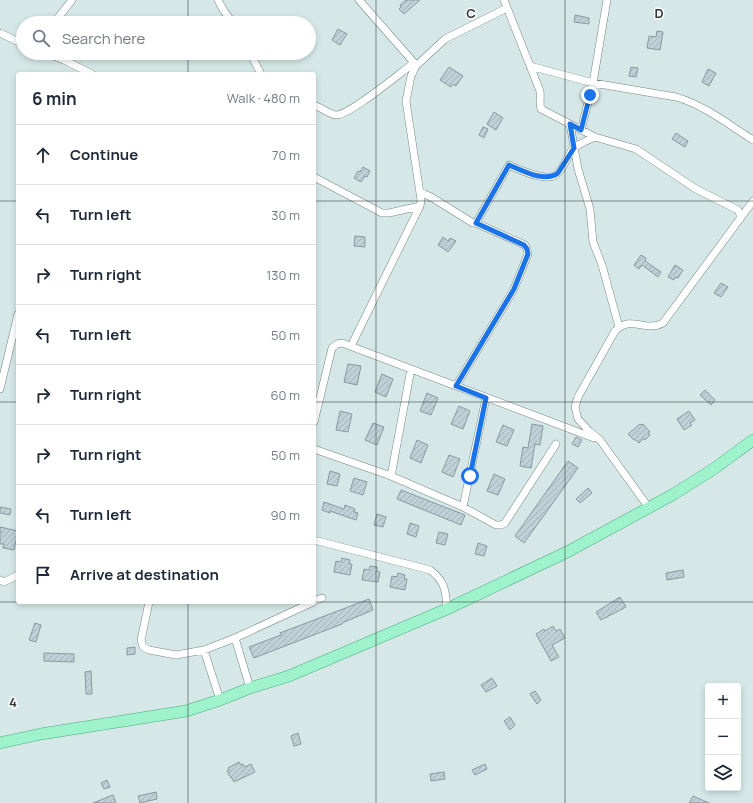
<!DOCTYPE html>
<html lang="en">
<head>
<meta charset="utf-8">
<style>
	body { margin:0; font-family:Manrope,sans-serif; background:#f2f2f3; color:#1f2937 }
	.controls { position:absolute; right:12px; bottom:12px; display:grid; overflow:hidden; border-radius:4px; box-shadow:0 2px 6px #0003 }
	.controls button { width:36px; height:36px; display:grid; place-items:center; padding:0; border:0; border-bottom:1px solid #e0e1e3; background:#fff; color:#1f2937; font:20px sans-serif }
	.stop { position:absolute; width:12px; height:12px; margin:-9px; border:3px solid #1a73e8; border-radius:50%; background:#fff }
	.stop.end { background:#1a73e8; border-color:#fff; box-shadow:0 1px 4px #0008 }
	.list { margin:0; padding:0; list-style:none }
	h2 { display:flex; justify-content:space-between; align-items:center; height:52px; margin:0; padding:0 16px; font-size:17px }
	h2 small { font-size:13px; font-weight:400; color:#747a83 }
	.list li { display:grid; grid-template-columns:26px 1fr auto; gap:12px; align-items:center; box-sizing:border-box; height:60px; padding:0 16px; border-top:1px solid #e0e1e3 }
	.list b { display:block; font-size:15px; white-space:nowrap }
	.list em { font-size:13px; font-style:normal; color:#747a83 }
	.icon { flex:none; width:22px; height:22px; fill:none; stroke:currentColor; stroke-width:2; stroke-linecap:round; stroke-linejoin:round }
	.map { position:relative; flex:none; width:753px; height:803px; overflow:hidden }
	.search { position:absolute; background:#fff; box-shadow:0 2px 6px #0003; left:16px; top:16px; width:300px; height:44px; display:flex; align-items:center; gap:10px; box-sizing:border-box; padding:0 14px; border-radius:22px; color:#747a83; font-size:15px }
	.panel { position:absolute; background:#fff; box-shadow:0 2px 6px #0003; left:16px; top:72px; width:300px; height:532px; border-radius:4px }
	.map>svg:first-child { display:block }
</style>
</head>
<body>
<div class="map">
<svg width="753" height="803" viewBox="0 0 753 803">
	<defs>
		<pattern id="building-hatch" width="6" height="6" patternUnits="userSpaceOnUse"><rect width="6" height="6" fill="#bfd0d7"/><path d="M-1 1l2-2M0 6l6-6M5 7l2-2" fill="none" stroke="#a5b3b9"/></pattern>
	</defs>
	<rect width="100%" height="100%" fill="#d5e8e7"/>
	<path fill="url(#building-hatch)" stroke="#89999f" d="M406,0H420L404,14L399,9L401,7L400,5Z
		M575,15L589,18V24L574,22Z
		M338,29L347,34L340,45L332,40Z
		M657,31L663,32L660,50L647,48L649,36L656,37Z
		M449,67L463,76L456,86L453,84L451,87L440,80Z
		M631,67L638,68L636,77L629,76Z
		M708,69L716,73L709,86L702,82Z
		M494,112L503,118L496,130L487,124Z
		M483,127L488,129L484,138L479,135Z
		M676,133L688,141L685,147L672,139Z
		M363,167L370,171L367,177L365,176L361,182L354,178L358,171L360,172Z
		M355,236L365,237V247L354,246Z
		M443,237L448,241L450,238L456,241L448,252L438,245Z
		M641,255L646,258L645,261L661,272L658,277L642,265L639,269L634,265Z
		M675,265L683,270L678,278L675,277L674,280L668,277Z
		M721,283L728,287L721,297L714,293Z
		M348,364L361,366L357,385L344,382Z
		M382,374L393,379L386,397L375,392Z
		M705,390L715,400L711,405L700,395Z
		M427,393L438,398L431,415L420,411Z
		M459,406L470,411L463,429L451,424Z
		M340,411L352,414L348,432L336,430Z
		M689,411L695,420L690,423L692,425L684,430L677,419Z
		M373,423L384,427L377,445L365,440Z
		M532,424L543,426L540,445L535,444L531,468L520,466L523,447L528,448Z
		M640,424L641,425L643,424L650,432L648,434L650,435L645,440L644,438L639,443L636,440H634L628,434Z
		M503,425L514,430L507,446L496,442Z
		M576,437L582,440L578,447L572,444Z
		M417,440L428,445L421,463L410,458Z
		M449,455L460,459L453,477L442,472Z
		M568,461L578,468L524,543L515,536Z
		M330,471L340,474L337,486L327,484Z
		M494,474L505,479L498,495L487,491Z
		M354,478L367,482L363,495L350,491Z
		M588,488L592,493L580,503L576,499Z
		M401,490L465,515L461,525L397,499Z
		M324,502L344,509L345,505L355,509L354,512L358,513L356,520L330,511V513L322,510Z
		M0,507L11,509L10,515L0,513Z
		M377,514L386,517L383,527L374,525Z
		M410,523L419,526L416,537L407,534Z
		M0,527L18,531L14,550L3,548L4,544H0Z
		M439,532L448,534L445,545L436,543Z
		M478,543L487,546L484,556L475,554Z
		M342,558L350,560L349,564H352L350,575L334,572L336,561L341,562Z
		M370,566L377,567V571L380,572L378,582L362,580L364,569L369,570Z
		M683,570L684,577L667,580L666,573Z
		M398,573L405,575L404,579H407L405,590L390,587L392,576L397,577Z
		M620,597L626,607L601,620L596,612Z
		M369,599L373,610L342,623V624L254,658L249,647L281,635L280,633Z
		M35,623L41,625L36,642L29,640Z
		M553,626L556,631L560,629L565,638L552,645L559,657L551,661L536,634L544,629L545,631Z
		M135,647V654L127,655V648Z
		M44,653L74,654V662L44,661Z
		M91,671L92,694H86L85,672Z
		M492,678L497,686L486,692L481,685Z
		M535,691L541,700L537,704L530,694Z
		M510,717L515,725L510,730L504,721Z
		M298,733L301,744L294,746L291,736Z
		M239,762L241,765L243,764L245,767L251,764L255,772L234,782L232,778H231L227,771L229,770L228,768Z
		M485,764L487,769L475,775L472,770Z
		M444,772L445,779L431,781L430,774Z
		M107,780L110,787L104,789L101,783Z
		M156,792L157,799L140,803L138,796Z
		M113,795L116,803H93Z
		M693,796L709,803H689Z"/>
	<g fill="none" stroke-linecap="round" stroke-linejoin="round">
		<defs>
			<path id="street" d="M218,0L224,11L233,23
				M359,0L416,65
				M504,0L540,91C541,97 539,104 541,109L595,137L636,149L696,189L738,210L740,214V219
				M54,23L72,0
				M0,33L23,44
				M46,53L64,60L92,74
				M250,53L261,74
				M530,66L593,83L676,97C704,105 728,124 753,140
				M314,105C320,107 331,115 336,115C349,116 401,72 414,63
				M570,124L578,169L590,209L593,242L602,265L619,327
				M581,130L593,83L607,0
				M314,177L382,213H389L420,206
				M420,192L431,197L473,223H476L509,165C520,170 549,184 558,173C565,166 567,156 573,149C578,144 588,140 595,137
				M351,346L420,206L421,200L406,101L411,76L416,66L445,39L507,8
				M456,386L514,289L528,254L527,249L525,245L476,223
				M0,389L18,314
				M314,422L332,348L337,344L342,343L594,438
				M314,449L391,476L463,507L496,525H501L505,523L556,444
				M391,476L411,369
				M463,507L486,398
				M649,508L600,440L589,431L578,419L575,407L578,397L615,331C632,314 645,333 663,323L753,201
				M314,540L430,570C445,581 446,591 447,609
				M0,580L4,582L18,575
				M314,601L322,598
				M149,602L141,640L143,647L149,650L176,655L204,650L235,638L313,602
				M235,638L250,688
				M204,650L220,700"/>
			<path id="primary" d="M0,743L41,734L186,711L220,700L250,688L289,676L447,609L569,551L674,494L715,468L753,440"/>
		</defs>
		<use href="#street" stroke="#748685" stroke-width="8"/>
		<use href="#primary" stroke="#4eab82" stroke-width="12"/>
		<use href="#street" stroke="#fff" stroke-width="7"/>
		<use href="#primary" stroke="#9ef2cc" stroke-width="11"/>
	</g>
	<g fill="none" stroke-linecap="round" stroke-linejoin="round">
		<path stroke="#1a73e8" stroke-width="5" d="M470,476L486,398L456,386L514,289L528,254L527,249L524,245L476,223L509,165C523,171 545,183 558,173L574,148L570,124L581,130L590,95"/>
	</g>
	<path fill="none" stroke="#313938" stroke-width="1" stroke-opacity="0.55" d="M188,0V23M376,0V803M565,0V803M188,53V74M0,201H18M314,201H753M0,402H18M314,402H753M0,602H753M188,602V803"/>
	<g font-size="13" text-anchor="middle" font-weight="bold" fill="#313938" stroke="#fff" stroke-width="3" stroke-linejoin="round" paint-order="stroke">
		<text x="471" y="18">C</text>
		<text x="659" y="18">D</text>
		<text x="13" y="707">4</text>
	</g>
</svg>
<div class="controls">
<button>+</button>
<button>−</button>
<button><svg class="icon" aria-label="layers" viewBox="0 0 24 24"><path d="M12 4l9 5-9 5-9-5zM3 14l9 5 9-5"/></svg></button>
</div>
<div class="stop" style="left:470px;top:476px"></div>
<div class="stop end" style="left:590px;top:95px"></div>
<div class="search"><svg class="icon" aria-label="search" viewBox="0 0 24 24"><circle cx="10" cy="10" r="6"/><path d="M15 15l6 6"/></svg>Search here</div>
<section class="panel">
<h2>6 min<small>Walk · 480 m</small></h2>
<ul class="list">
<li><svg class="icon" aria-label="ahead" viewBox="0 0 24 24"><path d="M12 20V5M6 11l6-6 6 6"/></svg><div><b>Continue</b></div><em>70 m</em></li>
<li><svg class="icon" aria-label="left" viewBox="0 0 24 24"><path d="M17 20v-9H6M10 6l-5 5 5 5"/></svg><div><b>Turn left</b></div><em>30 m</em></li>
<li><svg class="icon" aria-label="right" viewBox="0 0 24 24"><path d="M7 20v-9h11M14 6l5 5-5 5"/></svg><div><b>Turn right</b></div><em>130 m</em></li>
<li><svg class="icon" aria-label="left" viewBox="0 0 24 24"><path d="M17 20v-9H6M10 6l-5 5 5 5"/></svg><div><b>Turn left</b></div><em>50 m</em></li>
<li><svg class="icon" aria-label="right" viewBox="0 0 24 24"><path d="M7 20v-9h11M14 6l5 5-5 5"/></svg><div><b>Turn right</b></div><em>60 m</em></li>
<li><svg class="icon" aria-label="right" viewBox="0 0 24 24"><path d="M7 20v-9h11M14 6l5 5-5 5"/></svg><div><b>Turn right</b></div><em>50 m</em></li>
<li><svg class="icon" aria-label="left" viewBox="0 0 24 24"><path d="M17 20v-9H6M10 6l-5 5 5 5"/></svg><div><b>Turn left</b></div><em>90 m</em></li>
<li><svg class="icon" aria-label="arrive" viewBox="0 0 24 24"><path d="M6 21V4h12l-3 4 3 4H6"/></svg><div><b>Arrive at destination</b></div></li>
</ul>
</section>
</div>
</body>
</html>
